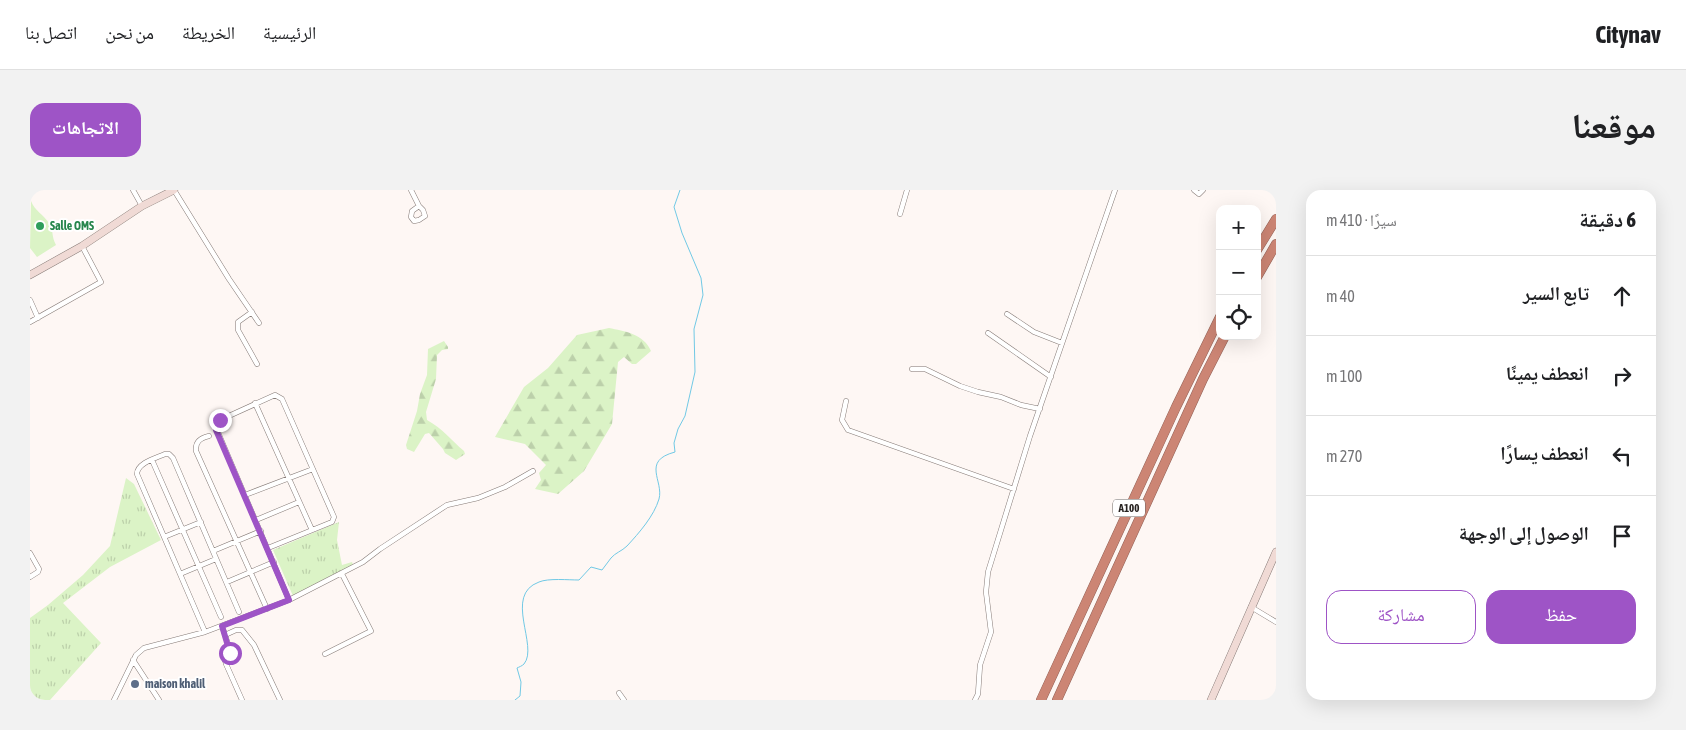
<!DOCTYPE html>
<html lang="ar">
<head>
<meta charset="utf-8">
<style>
	body { margin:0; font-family:"Asap Condensed","Noto Naskh Arabic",sans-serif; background:#f2f2f2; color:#202124; direction:rtl }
	.controls { position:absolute; right:15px; top:15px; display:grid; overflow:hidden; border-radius:10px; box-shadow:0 5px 20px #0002 }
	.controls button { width:45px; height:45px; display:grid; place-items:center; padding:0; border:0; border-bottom:1px solid #e0e0e0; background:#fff; color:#202124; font:25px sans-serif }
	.stop { position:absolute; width:15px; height:15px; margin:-11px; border:4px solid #9e54c6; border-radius:50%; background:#fff }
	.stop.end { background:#9e54c6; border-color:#fff; box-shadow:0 1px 5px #0008 }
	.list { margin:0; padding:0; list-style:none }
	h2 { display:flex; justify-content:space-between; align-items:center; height:65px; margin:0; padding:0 20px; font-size:21px }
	h2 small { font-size:16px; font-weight:400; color:#757577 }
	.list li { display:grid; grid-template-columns:32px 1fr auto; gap:15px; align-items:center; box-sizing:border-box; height:80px; padding:0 20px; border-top:1px solid #e0e0e0 }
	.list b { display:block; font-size:19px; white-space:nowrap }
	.list em { font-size:16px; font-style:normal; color:#757577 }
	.actions { display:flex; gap:10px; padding:15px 20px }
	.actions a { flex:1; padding:11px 0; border:1px solid #9e54c6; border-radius:15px; text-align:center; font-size:18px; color:#9e54c6 }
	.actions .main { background:#9e54c6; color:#fff }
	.icon { flex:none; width:28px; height:28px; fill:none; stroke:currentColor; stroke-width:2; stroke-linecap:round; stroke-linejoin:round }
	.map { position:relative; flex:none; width:1246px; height:510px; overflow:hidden; direction:ltr; border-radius:15px }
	header { display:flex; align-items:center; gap:30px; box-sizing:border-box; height:70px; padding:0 25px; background:#fff; border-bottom:1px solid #e0e0e0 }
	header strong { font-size:24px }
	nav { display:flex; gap:28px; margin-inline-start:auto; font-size:18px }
	.intro { display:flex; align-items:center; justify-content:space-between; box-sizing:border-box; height:120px; padding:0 30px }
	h1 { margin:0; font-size:35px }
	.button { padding:12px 22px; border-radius:15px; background:#9e54c6; color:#fff; font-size:18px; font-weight:700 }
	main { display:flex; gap:30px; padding:0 30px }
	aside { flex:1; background:#fff; border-radius:15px; box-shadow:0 5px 20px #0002 }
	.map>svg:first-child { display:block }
</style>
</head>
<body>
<header>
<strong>Citynav</strong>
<nav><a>الرئيسية</a><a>الخريطة</a><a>من نحن</a><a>اتصل بنا</a></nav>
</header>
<div class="intro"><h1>موقعنا</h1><a class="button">الاتجاهات</a></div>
<main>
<aside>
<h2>6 دقيقة<small>سيرًا · 410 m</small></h2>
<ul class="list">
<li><svg class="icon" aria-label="ahead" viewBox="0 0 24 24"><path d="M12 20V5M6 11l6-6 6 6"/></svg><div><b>تابع السير</b></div><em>40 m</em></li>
<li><svg class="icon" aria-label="right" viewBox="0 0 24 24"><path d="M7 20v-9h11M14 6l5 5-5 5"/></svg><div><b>انعطف يمينًا</b></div><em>100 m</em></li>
<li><svg class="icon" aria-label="left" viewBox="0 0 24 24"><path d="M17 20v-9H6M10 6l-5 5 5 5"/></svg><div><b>انعطف يسارًا</b></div><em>270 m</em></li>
<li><svg class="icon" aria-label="arrive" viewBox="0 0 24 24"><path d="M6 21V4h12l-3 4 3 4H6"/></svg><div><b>الوصول إلى الوجهة</b></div></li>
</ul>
<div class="actions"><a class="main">حفظ</a><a>مشاركة</a></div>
</aside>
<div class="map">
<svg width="1246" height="510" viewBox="0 0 1246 510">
	<defs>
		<pattern id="grass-tufts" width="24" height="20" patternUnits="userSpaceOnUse" patternTransform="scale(1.25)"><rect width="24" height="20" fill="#dbf3c6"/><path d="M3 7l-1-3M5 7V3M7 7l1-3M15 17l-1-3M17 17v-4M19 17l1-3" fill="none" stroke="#bcd0aa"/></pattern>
		<pattern id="forest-firs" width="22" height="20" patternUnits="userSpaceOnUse" patternTransform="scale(1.25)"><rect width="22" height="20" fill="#dbf3c6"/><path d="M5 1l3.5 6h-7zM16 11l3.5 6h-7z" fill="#bcd0aa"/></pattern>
	</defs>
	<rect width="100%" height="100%" fill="#fef7f4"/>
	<path fill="url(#grass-tufts)" d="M96,288L104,294L131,350L80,377L33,413L71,453L20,510H0V428L18,415L53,385L80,356Z
		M309,332L307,350L312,375L322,372L323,375L263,406L243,360Z"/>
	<path fill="url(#forest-firs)" d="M579,138C594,141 614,144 621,161L606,174H602L594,167L588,172L582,234L554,281L528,304L505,299L511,290L509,283L516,275L495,254L465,247L494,197L518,178L547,145Z
		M414,151L418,157V159L412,160L407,165L406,189L396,222L397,230C413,239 421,250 434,261L435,264L426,270L415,263L413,259L399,243L395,244L384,262L377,259L376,255L387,221L390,204L397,185L398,159Z"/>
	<path fill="#dbf3c6" d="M1,11C5,21 13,24 19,33C24,41 21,46 26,55L7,67L0,58Z"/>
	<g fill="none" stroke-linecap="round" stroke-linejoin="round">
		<path stroke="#71c9e5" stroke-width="1" d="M485,510L490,506L491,492L487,478C489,477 492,476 494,474C509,456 473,405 509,392C518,388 539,390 549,390L561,377L572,380C575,376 578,372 581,368C585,363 592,361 597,356C609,343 624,326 629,309C634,291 611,271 645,262L644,253L648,239L655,226L665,182L664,139L673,105L671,88L652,43L644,17L650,0"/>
		<defs>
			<path id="street" d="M103,0L112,16
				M144,0L199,89L229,133
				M381,0L389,16
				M1164,0L1169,4L1173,0
				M389,16L393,20L395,26L389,30L384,31L381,27L382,21Z
				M870,24L877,0
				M0,110L8,128
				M222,122L208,132V140L227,174
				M977,124L1004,142L1032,153
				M0,132L71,92L52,56
				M958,143L1021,187
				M882,179H895L930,196L948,202L971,207L991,215L1010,219
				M816,211L812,230L818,240L984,299
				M225,213L282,340
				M179,246C170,248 165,252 166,261L237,419
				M122,270L191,427
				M215,305L283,279
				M226,330L269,312
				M134,347L171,332
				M238,358L302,332L304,327L252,209L245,205L190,230L188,234L187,240L259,410
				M183,361L231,341
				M0,363L9,379L8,382L0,387
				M150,384L186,369
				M197,392L244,372
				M1221,417L1246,432
				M192,436L200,460L195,470L196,474L212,510
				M175,442L107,284C107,273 126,268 135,264H139L143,268L209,422
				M195,445L206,440H212L224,455L250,510
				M295,464L341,441L312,384
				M103,470L129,510
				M589,503L594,510
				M84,510L106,465L114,458L175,442L259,410L333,372L350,359L417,315L448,308L475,297L503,281
				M945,510L948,504L950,475L961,442L956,402L958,382L1000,246L1085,0"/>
			<path id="secondary" d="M0,85L52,56L112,16L144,0
				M1181,510L1246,362"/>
			<path id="highway" d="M1227,60L1246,29
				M1227,87L1246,54
				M1011,510L1146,217L1190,127
				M1027,510L1173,189L1195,146"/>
		</defs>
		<use href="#street" stroke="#867b77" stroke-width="5.5"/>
		<use href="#secondary" stroke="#867b77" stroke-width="8"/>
		<use href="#highway" stroke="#926257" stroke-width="10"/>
		<use href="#street" stroke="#fff" stroke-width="4.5"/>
		<use href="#secondary" stroke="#f0dad5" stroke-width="7"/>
		<use href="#highway" stroke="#cc8574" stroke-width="9"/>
	</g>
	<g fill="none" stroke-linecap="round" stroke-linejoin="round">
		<path stroke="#9e54c6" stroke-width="6" d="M190,230L188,234L186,240L259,410L192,436L200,463"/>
	</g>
	<circle fill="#2e9e5b" stroke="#fff" stroke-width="2" cx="10" cy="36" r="5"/>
	<circle fill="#5c6f8a" stroke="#fff" stroke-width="2" cx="105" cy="494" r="5"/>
	<g text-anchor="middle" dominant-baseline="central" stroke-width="4" stroke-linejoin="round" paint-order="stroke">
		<rect fill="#fff" stroke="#686463" stroke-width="1" x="1083" y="309.5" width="32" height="17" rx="4"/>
		<g font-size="11" font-weight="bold" fill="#272220">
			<text x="1099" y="318">A100</text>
		</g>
		<g font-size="12" font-weight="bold" fill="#27864d" stroke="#fff" text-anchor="start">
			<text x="20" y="36">Salle OMS</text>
		</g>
		<g font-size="12" font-weight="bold" fill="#4e5e75" stroke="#fff" text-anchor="start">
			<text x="115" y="494">maison khalil</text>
		</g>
	</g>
</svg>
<div class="controls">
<button>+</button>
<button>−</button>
<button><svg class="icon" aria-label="locate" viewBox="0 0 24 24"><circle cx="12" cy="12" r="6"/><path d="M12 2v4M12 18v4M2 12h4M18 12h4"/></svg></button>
</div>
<div class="stop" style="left:200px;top:463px"></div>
<div class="stop end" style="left:190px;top:230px"></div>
</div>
</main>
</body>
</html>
